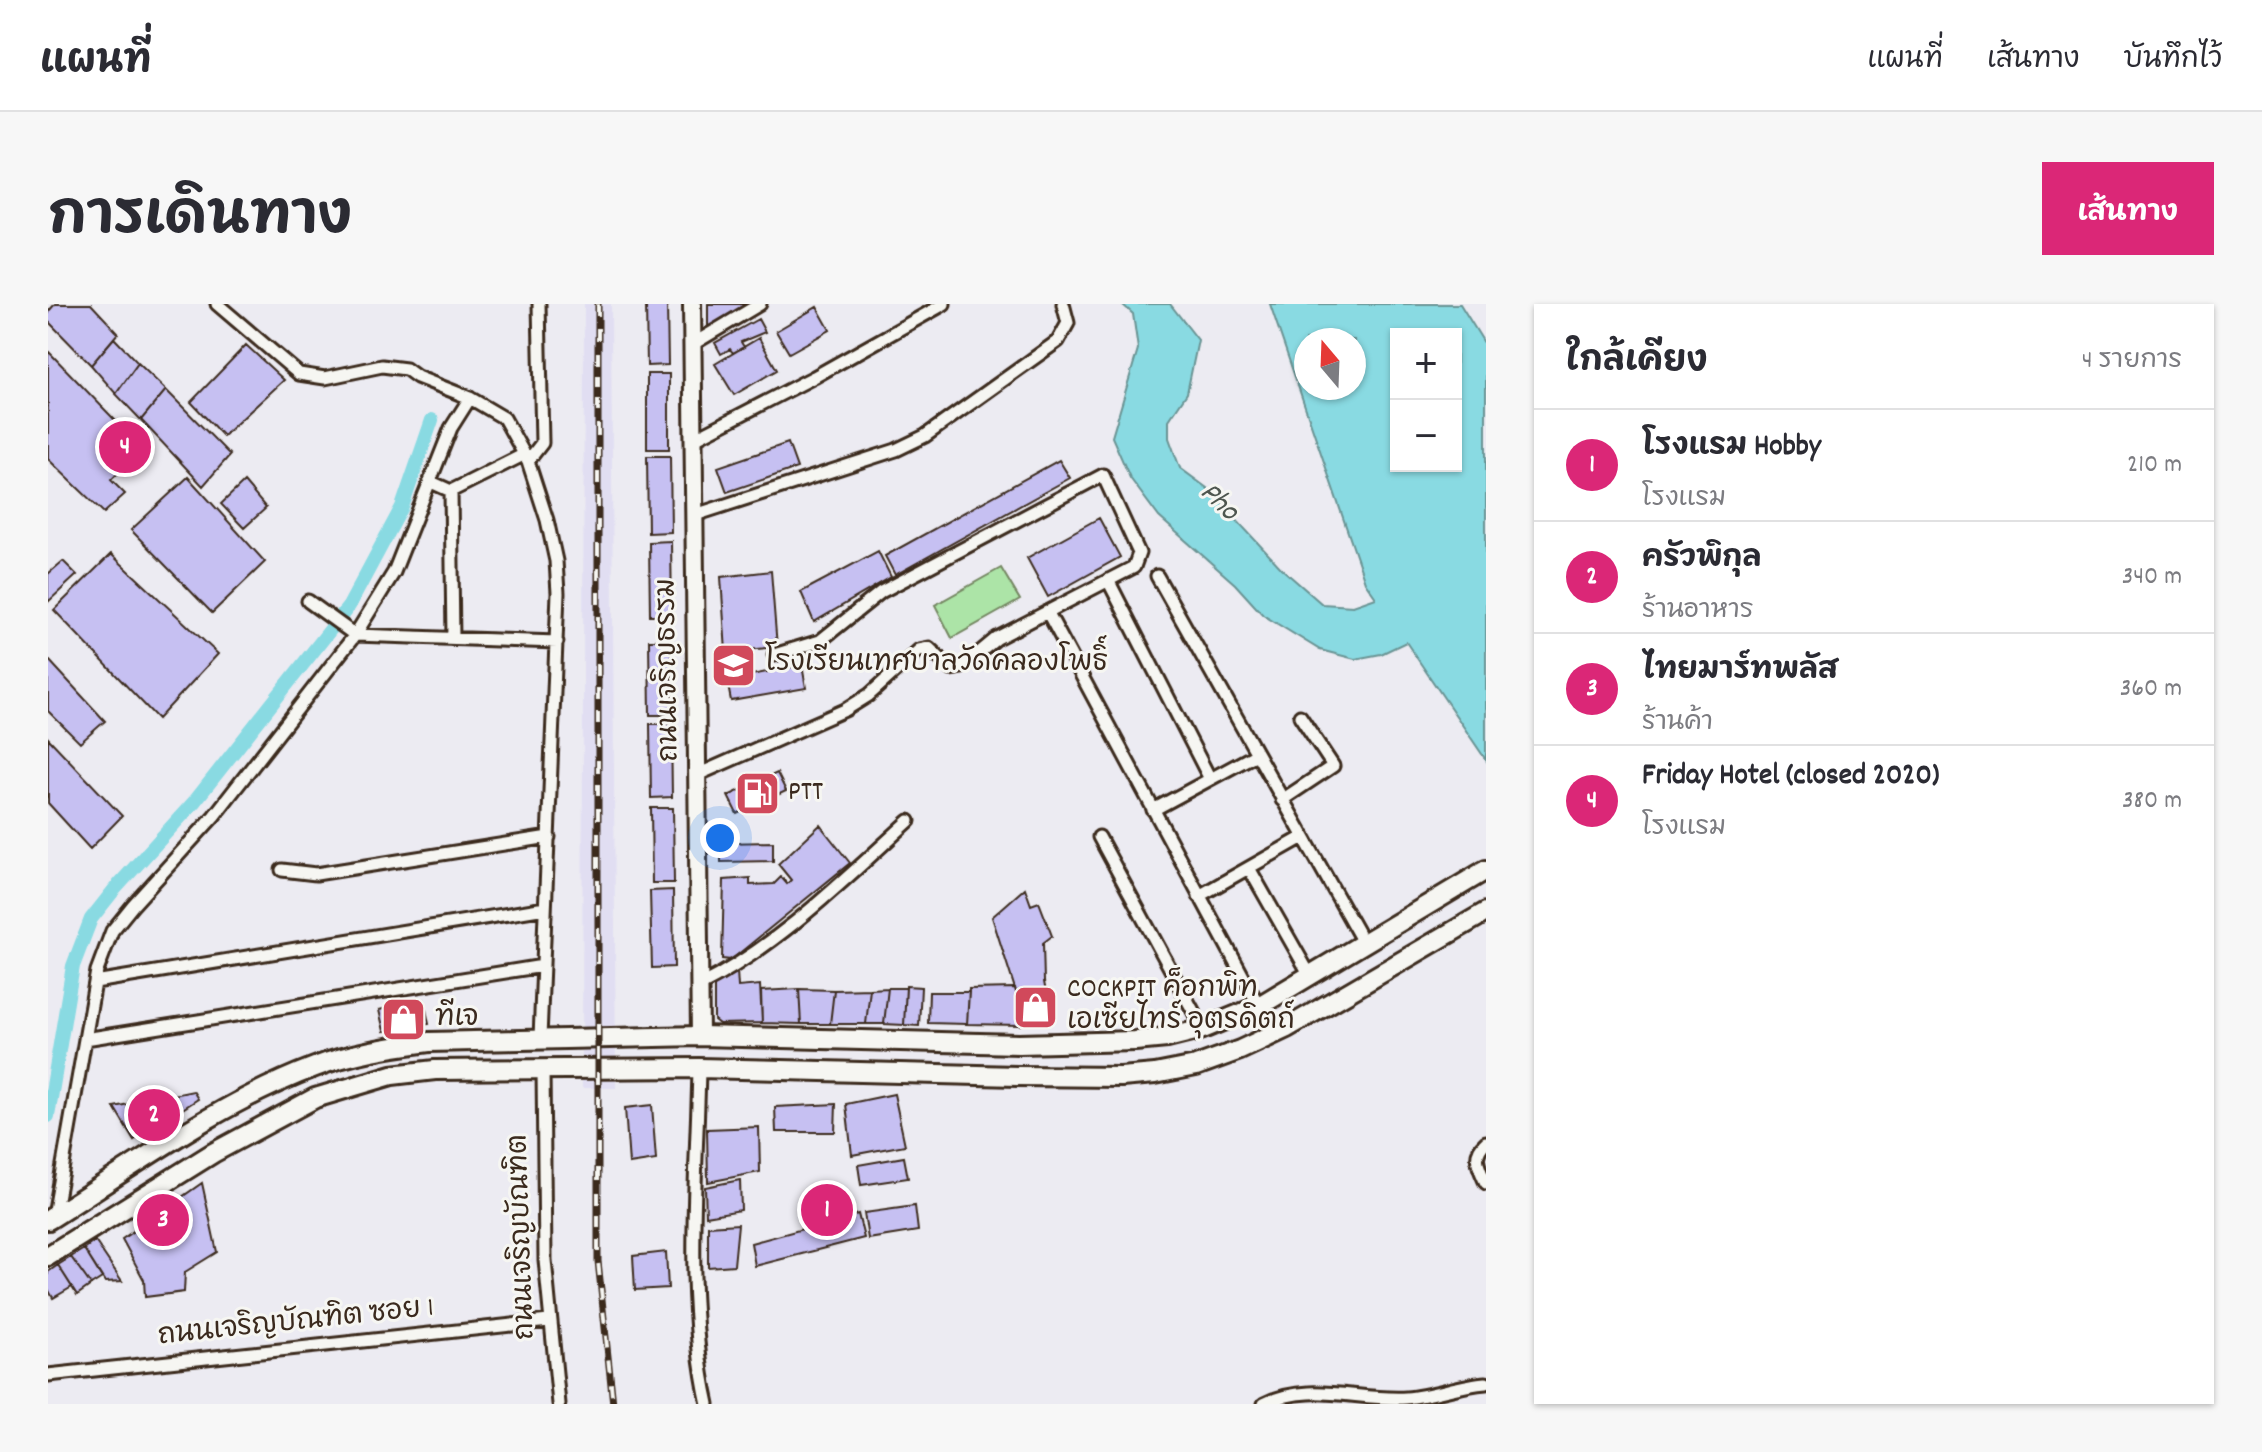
<!DOCTYPE html>
<html lang="th">
<head>
<meta charset="utf-8">
<style>
	body { margin:0; font-family:Dekko,"Playpen Sans Thai",sans-serif; background:#f7f7f7; color:#2b2b33 }
	.controls { position:absolute; right:24px; top:24px; display:grid; overflow:hidden; border-radius:0px; box-shadow:0 2px 6px #0004 }
	.controls button { width:72px; height:72px; display:grid; place-items:center; padding:0; border:0; border-bottom:2px solid #e1e1e2; background:#fff; color:#2b2b33; font:40px sans-serif }
	.compass { position:absolute; left:1246px; top:24px; width:72px; height:72px; border-radius:50%; background:#fff; box-shadow:0 2px 6px #0004; rotate:341deg }
	.you { position:absolute; left:672px; top:534px; width:28px; height:28px; margin:-20px; border:6px solid #fff; border-radius:50%; background:#1a73e8; box-shadow:0 0 0 12px #1a73e833 }
	.badge { display:grid; place-items:center; width:52px; height:52px; border-radius:50%; background:#db2777; color:#fff; font-size:26px; font-weight:700 }
	.pin { position:absolute; translate:-50% -50%; border:4px solid #fff; box-shadow:0 2px 8px #0006 }
	.list { margin:0; padding:0; list-style:none }
	h2 { display:flex; justify-content:space-between; align-items:center; height:104px; margin:0; padding:0 32px; font-size:34px }
	h2 small { font-size:26px; font-weight:400; color:#7c7c81 }
	.list li { display:grid; grid-template-columns:52px 1fr auto; gap:24px; align-items:center; box-sizing:border-box; height:112px; padding:0 32px; border-top:2px solid #e1e1e2 }
	.list b { display:block; font-size:30px; white-space:nowrap }
	.list p { margin:0; font-size:26px; white-space:nowrap; color:#7c7c81 }
	.list em { font-size:26px; font-style:normal; color:#7c7c81 }
	.map { position:relative; flex:none; width:1438px; height:1100px; overflow:hidden; border-radius:0px }
	header { display:flex; align-items:center; gap:48px; box-sizing:border-box; height:112px; padding:0 40px; background:#fff; border-bottom:2px solid #e1e1e2 }
	header strong { font-size:38px }
	nav { display:flex; gap:44px; margin-inline-start:auto; font-size:28px }
	.intro { display:flex; align-items:center; justify-content:space-between; box-sizing:border-box; height:192px; padding:0 48px }
	h1 { margin:0; font-size:56px }
	.button { padding:20px 36px; border-radius:0px; background:#db2777; color:#fff; font-size:28px; font-weight:700 }
	main { display:flex; gap:48px; padding:0 48px }
	aside { flex:1; background:#fff; border-radius:0px; box-shadow:0 2px 6px #0004 }
	.map>svg:first-child { display:block }
</style>
</head>
<body>
<header>
<strong>แผนที่</strong>
<nav><a>แผนที่</a><a>เส้นทาง</a><a>บันทึกไว้</a></nav>
</header>
<div class="intro"><h1>การเดินทาง</h1><a class="button">เส้นทาง</a></div>
<main>
<div class="map">
<svg width="1438" height="1100" viewBox="0 0 1438 1100">
	<rect width="100%" height="100%" fill="#ecebf2"/>
	<filter id="ink" filterUnits="userSpaceOnUse"><feTurbulence type="fractalNoise" baseFrequency=".0125" numOctaves="2"/><feDisplacementMap in="SourceGraphic" scale="16" xChannelSelector="R" yChannelSelector="G"/><feConvolveMatrix kernelMatrix="1 2 1 2 8 2 1 2 1" color-interpolation-filters="sRGB"/></filter>
	<g filter="url(#ink)">
		<path fill="#e1def2" d="M536,0H563L568,784H534Z"/>
		<path fill="#ace4a7" stroke="#748762" stroke-width="2" d="M953,264L972,296L904,334L887,301Z"/>
		<path fill="#89dae2" stroke="#6a9494" stroke-width="2" fill-rule="evenodd" d="M1074,0H1122L1150,36L1139,89L1121,116V134L1132,164L1159,184L1234,265L1274,300L1305,302L1328,294L1317,278L1222,0H1412L1438,42V456L1358,338L1333,350L1307,355L1272,346L1215,311L1187,280L1111,213L1082,174L1064,133L1090,45L1085,10ZM1348,30H1408V162H1348ZM1258,36H1306V84H1258Z"/>
		<g fill="none" stroke-linecap="round" stroke-linejoin="round">
			<path stroke="#89dae2" stroke-width="14" d="M0,812L25,662L43,615L66,586L147,497L301,302L354,203L384,116"/>
		</g>
		<path fill="#c6c0f2" stroke="#3b2a1e" stroke-width="2" d="M7,0H43L70,29L43,61L0,17V8Z
			M598,0H619L620,61L599,62Z
			M660,0H701L660,24Z
			M769,3L782,26L741,49L728,27Z
			M710,15L717,28L693,38L696,43L685,49L682,45L673,50L667,39Z
			M66,34L90,59L68,90L43,61Z
			M711,34L729,66L686,91L667,60Z
			M198,41L236,76L175,132L143,98Z
			M0,47L95,145L63,176L77,190L56,209L0,155Z
			M90,59L118,86L93,116L68,90Z
			M599,70H621V145H599Z
			M118,86L182,151L155,182L93,116Z
			M740,139L749,164L679,188L670,163Z
			M599,152H622L623,228L600,229Z
			M1011,156L1022,174L847,271L837,252Z
			M140,173L217,258L164,309L83,226Z
			M196,178L218,204L196,224L173,200Z
			M1051,214L1072,253L1000,293L979,254Z
			M623,237L624,311H602L601,238Z
			M830,247L843,273L766,318L753,288Z
			M63,250L170,350L110,415L6,306Z
			M15,257L29,271L0,298V270Z
			M723,267L729,343L678,348L673,273Z
			M601,336H623L624,411H602Z
			M0,355L57,417L32,439L0,407Z
			M754,361L758,384L683,397L679,376Z
			M602,420H623L624,493L603,494Z
			M0,434L74,512L42,545L0,499Z
			M729,469L738,487L689,510L680,492Z
			M603,504H625L626,579H604Z
			M772,521L802,559L683,656L674,655L676,576L702,574V581L726,580L733,573L739,580L743,576L730,560Z
			M725,538V557L673,558V539Z
			M977,584L983,601L991,598L1004,632L995,639L996,678L1003,715L976,713L944,613Z
			M625,586L626,663L604,664L602,587Z
			M689,667L690,683L712,681L714,719L671,720L666,716V680Z
			M858,682L873,683L871,722L856,721Z
			M840,684H858L856,721L836,720Z
			M840,684L836,720H818L822,685Z
			M967,684L973,705V721L919,720L921,685Z
			M751,685L753,720L714,719L713,687Z
			M751,685L786,686L782,720H753Z
			M822,685L818,720H782L786,686Z
			M881,688H921L919,720L880,719Z
			M376,696L381,720L336,727L331,706Z
			M145,787L150,795L86,836L66,803Z
			M846,790L857,841L804,851L798,800Z
			M788,800L787,828H728L727,803Z
			M604,801L608,856L581,860L577,804Z
			M711,823L712,868L660,878L659,825Z
			M856,853L860,874L813,881L810,861Z
			M692,876L693,906L658,912L657,883Z
			M154,879L169,948L137,968L136,988L97,993L96,976L74,935Z
			M867,902L870,927L820,935L816,909Z
			M810,910L816,934L707,962L703,939Z
			M690,920L686,961L660,963V922Z
			M47,937L74,977L57,978L36,945Z
			M36,945L54,974L43,981L23,953Z
			M618,948L620,984L587,986L585,952Z
			M23,953L43,981L29,991L10,961Z
			M10,961L24,983L5,994L0,985V968Z"/>
		<g fill="none" stroke-linecap="round" stroke-linejoin="round">
			<defs>
				<path id="street" d="M169,0L251,70L277,74L334,62L358,65L369,73L422,94L456,114L480,157L499,216L508,257L510,289L492,734
					M645,40L712,0
					M646,135L766,73L896,0
					M480,157L494,139L491,0
					M383,178L403,187L477,150
					M403,187L405,334
					M647,211L848,146L877,132L1010,37L1020,19L1015,0
					M1109,272L1316,640
					M1060,276L1162,475
					M260,297L307,331L509,338
					M1000,309L1211,702
					M649,471L797,406L821,391L871,346L881,344L903,365L914,363L949,334L1086,263L1091,249L1055,171L833,288L772,337L726,351
					M1234,496L1285,462L1252,412
					M1105,506L1207,451
					M1051,533L1155,725
					M1201,564L1263,673
					M234,566L268,570L501,533
					M1151,592L1255,533
					M47,678L497,604
					M651,682C731,641 795,577 861,517
					M37,735L495,662
					M651,764C649,873 636,993 660,1100
					M495,765L497,956L511,1100
					M1438,838C1423,851 1431,864 1438,879
					M6,912L49,667L64,627L85,601L166,512L307,331L346,268L403,124L422,94
					M0,1071L501,1017
					M1216,1100C1261,1077 1310,1097 1358,1094C1385,1092 1411,1081 1438,1079"/>
				<path id="secondary" d="M644,0L652,732"/>
				<path id="primary" d="M0,916C86,862 171,799 267,763C303,749 342,743 381,738L652,732L971,740L1087,737L1119,734L1155,725L1211,702L1438,566
					M0,952L165,849L267,794L344,771L387,766L651,764L969,772L1073,773L1107,770L1148,762L1192,746L1239,724L1438,608"/>
			</defs>
			<use href="#street" stroke="#3b2a1e" stroke-width="17"/>
			<use href="#secondary" stroke="#3b2a1e" stroke-width="22"/>
			<use href="#primary" stroke="#3b2a1e" stroke-width="24"/>
			<use href="#street" stroke="#f6f6f2" stroke-width="11"/>
			<use href="#secondary" stroke="#f6f6f2" stroke-width="16"/>
			<use href="#primary" stroke="#f6f6f2" stroke-width="18"/>
			<defs>
				<path id="rail" d="M550,0V957L565,1100"/>
			</defs>
			<use href="#rail" stroke="#3b2a1e" stroke-width="7"/>
			<use href="#rail" stroke="#f6f6f2" stroke-width="4" stroke-dasharray="12" stroke-linecap="butt"/>
		</g>
	</g>
	<defs>
		<symbol id="school-square" viewBox="-11 -11 22 22"><rect x="-9" y="-9" width="18" height="18" rx="4" fill="#d1495b" stroke="#f6f6f2"/><path d="M0-5L7-2L0 1L-7-2ZM-4 1L0 2.5L4 1V4Q0 6-4 4Z" fill="#fff"/></symbol>
		<symbol id="fuel-square" viewBox="-11 -11 22 22"><rect x="-9" y="-9" width="18" height="18" rx="4" fill="#d1495b" stroke="#f6f6f2"/><path d="M-5.5-6h7V0h2V4h1.3V-2.5L3-4.5l.8-.8L6-3V5H2.5V1h-1V6h-7ZM-4.2-4.7v3.2H.2V-4.7Z" fill="#fff"/></symbol>
		<symbol id="shop-square" viewBox="-11 -11 22 22"><rect x="-9" y="-9" width="18" height="18" rx="4" fill="#d1495b" stroke="#f6f6f2"/><path d="M-5-2.5h2.3a2.7 3.5 0 0 1 5.4 0H5L5.5 6h-11ZM-1.5-2.5h3a1.5 2.3 0 0 0-3 0Z" fill="#fff"/></symbol>
	</defs>
	<g fill-rule="evenodd">
		<use href="#school-square" x="660" y="336" width="51" height="51"/>
		<use href="#fuel-square" x="684" y="464" width="51" height="51"/>
		<use href="#shop-square" x="962" y="678" width="51" height="51"/>
		<use href="#shop-square" x="330" y="690" width="51" height="51"/>
	</g>
	<g text-anchor="middle" dominant-baseline="central" stroke-width="6" stroke-linejoin="round" paint-order="stroke">
		<g font-size="28" fill="#3b2a1e" stroke="#f6f6f2" text-anchor="start">
			<text x="717" y="361">โรงเรียนเทศบาลวัดคลองโพธิ์</text>
			<text x="740" y="490">PTT</text>
			<text x="1019" y="687">COCKPIT ค็อกพิท<tspan x="1019" dy="32">เอเซียไทร์ อุตรดิตถ์</tspan></text>
			<text x="387" y="716">ทีเจ</text>
		</g>
		<g font-size="28" fill="#3b2a1e" stroke="#f6f6f2">
			<text transform="translate(622 366) rotate(-91)">ถนนเจริญธรรม</text>
			<text transform="translate(476 933) rotate(-92)">ถนนเจริญบัณฑิต</text>
			<text transform="translate(248 1020) rotate(-6)">ถนนเจริญบัณฑิต ซอย 1</text>
		</g>
		<g font-size="30" font-style="italic" fill="#4e564f" stroke="#f6f6f2">
			<text transform="translate(1170 199) rotate(44)">Pho</text>
		</g>
	</g>
</svg>
<div class="controls">
<button>+</button>
<button>−</button>
</div>
<svg class="compass" viewBox="-18 -18 36 36"><path d="M0-13l5 13h-10z" fill="#e53935"/><path d="M0 13l5-13h-10z" fill="#7c7c81"/></svg>
<div class="you"></div>
<div class="pin badge" style="left:779px;top:906px">1</div>
<div class="pin badge" style="left:106px;top:811px">2</div>
<div class="pin badge" style="left:115px;top:916px">3</div>
<div class="pin badge" style="left:77px;top:143px">4</div>
</div>
<aside>
<h2>ใกล้เคียง<small>4 รายการ</small></h2>
<ul class="list">
<li><span class="badge">1</span><div><b>โรงแรม Hobby</b><p>โรงแรม</p></div><em>210 m</em></li>
<li><span class="badge">2</span><div><b>ครัวพิกุล</b><p>ร้านอาหาร</p></div><em>340 m</em></li>
<li><span class="badge">3</span><div><b>ไทยมาร์ทพลัส</b><p>ร้านค้า</p></div><em>360 m</em></li>
<li><span class="badge">4</span><div><b>Friday Hotel (closed 2020)</b><p>โรงแรม</p></div><em>380 m</em></li>
</ul>
</aside>
</main>
</body>
</html>
